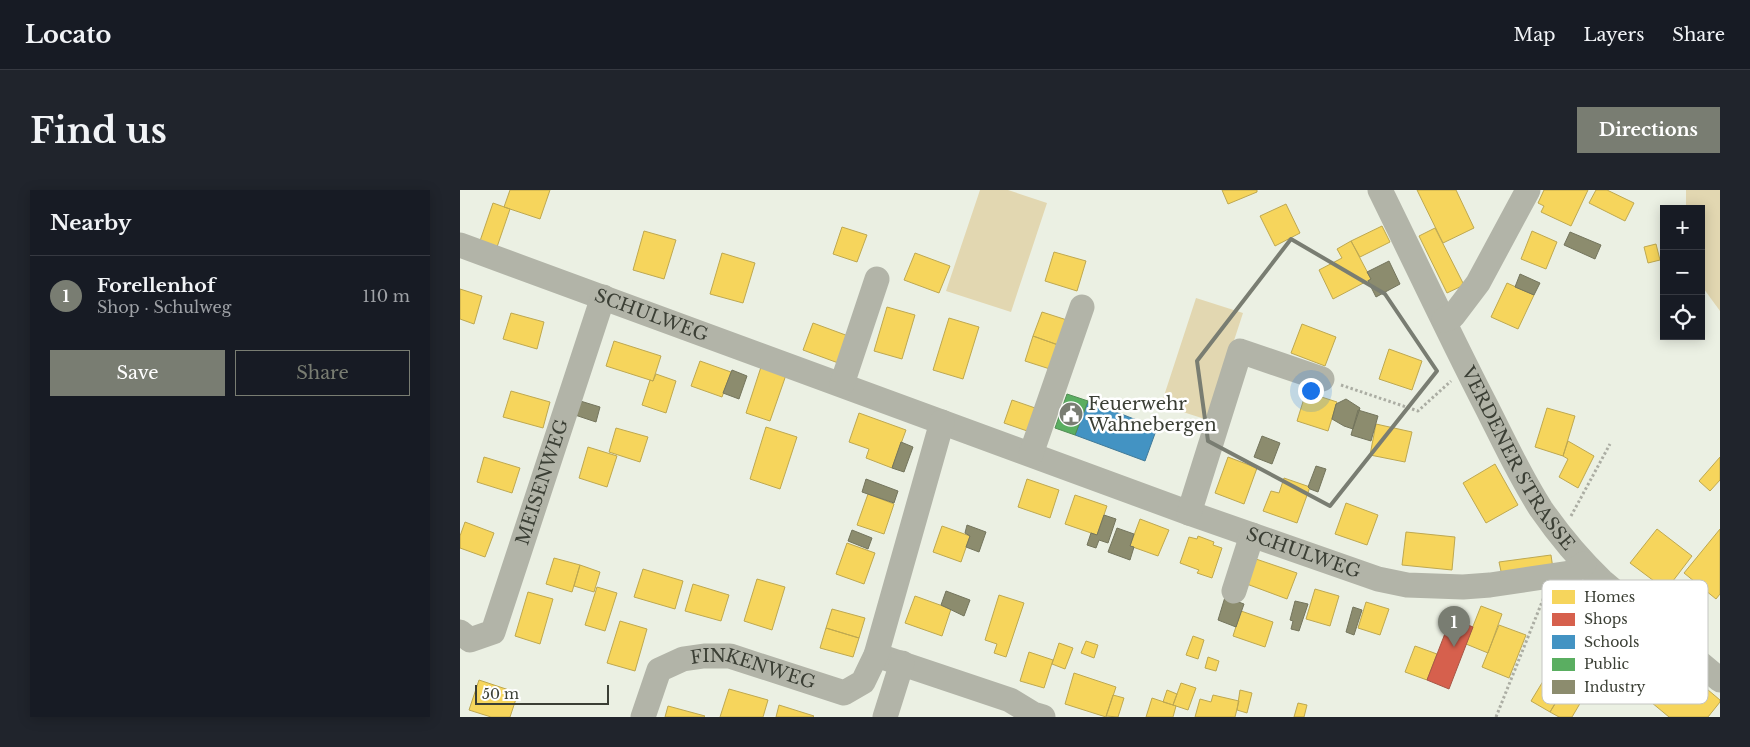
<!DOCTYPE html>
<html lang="en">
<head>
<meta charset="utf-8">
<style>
	body { margin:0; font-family:"Libre Baskerville",serif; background:#20242c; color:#f1f3f6 }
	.controls { position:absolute; right:15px; top:15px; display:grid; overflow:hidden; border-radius:0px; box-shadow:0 2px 12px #0003 }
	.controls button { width:45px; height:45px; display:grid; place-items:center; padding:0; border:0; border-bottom:1px solid #363941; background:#171b24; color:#f1f3f6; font:25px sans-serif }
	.scale { position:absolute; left:15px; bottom:12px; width:134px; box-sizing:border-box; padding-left:5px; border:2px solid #3b3f35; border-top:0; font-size:14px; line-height:18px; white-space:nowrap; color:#3b3f35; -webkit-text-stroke:4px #fff; paint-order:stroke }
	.you { position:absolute; left:850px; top:200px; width:18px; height:18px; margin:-12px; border:4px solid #fff; border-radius:50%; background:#1a73e8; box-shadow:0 0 0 8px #1a73e833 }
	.badge { display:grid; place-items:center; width:32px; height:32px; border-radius:50%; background:#797d72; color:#fff; font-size:16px; font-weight:700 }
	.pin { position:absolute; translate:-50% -41px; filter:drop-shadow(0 1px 2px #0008) }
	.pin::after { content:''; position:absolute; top:26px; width:18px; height:15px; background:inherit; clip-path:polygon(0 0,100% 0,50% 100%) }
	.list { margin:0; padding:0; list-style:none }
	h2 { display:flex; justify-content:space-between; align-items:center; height:65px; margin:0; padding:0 20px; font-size:21px }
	h2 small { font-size:16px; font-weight:400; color:#9ea1a6 }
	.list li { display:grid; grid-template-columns:32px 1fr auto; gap:15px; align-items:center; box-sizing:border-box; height:80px; padding:0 20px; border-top:1px solid #363941 }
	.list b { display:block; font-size:19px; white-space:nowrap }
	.list p { margin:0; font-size:16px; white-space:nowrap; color:#9ea1a6 }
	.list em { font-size:16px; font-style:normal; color:#9ea1a6 }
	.actions { display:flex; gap:10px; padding:15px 20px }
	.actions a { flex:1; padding:11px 0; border:1px solid #797d72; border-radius:0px; text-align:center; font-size:18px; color:#797d72 }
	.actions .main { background:#797d72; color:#fff }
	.icon { flex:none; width:28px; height:28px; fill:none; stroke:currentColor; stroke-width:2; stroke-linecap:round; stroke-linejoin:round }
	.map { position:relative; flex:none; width:1260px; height:527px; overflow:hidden; border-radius:0px }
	header { display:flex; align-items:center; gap:30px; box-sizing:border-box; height:70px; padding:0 25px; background:#171b24; border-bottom:1px solid #363941 }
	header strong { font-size:24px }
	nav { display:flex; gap:28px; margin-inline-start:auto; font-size:18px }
	.intro { display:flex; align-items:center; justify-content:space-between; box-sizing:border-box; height:120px; padding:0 30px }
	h1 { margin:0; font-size:35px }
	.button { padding:12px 22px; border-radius:0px; background:#797d72; color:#fff; font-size:18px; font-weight:700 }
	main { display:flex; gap:30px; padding:0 30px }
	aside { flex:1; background:#171b24; border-radius:0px; box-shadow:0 2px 12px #0003 }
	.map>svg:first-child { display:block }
</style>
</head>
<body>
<header>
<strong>Locato</strong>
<nav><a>Map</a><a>Layers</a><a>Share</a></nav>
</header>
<div class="intro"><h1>Find us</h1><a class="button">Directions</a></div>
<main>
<aside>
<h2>Nearby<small></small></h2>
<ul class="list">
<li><span class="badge">1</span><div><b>Forellenhof</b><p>Shop · Schulweg</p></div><em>110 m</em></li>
</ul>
<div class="actions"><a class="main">Save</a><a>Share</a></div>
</aside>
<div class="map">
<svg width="1260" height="527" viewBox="0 0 1260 527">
	<rect width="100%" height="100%" fill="#ebf0e3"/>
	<path fill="#e2d7b1" d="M520,0H548L587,13L551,122L486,101Z
		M1226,0H1260V121L1241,95V19H1226Z
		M736,108L783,123L748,230L701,215Z"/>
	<path fill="#f6d55c" stroke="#bea850" d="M50,0H90L80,29L44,17Z
		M762,0H797V2L768,14Z
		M957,0H996L1014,38L983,53Z
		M1084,0H1128L1111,36L1081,22L1084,16L1078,13Z
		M1136,0H1147L1174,13L1165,31L1129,13Z
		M33,13L50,19L37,57L20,51Z
		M826,14L840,43L815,56L800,26Z
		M922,36L930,52L900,67L891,51Z
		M382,37L407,45L397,72L373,64Z
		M975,38L1004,95L987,103L959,46Z
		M184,41L216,50L204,89L173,80Z
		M1072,41L1097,52L1086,79L1061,69Z
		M891,51L911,89L873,109L859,80L882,68L877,59Z
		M1196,54L1200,70L1188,73L1184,57Z
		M594,62L626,71L617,101L585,91Z
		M262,63L295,73L283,113L250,104Z
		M455,63L490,76L479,103L444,90Z
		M1047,93L1074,105L1058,139L1031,127Z
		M0,99L22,106L14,134L0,129Z
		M427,117L455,125L442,169L414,161Z
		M582,122L610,131L601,156L573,146Z
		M51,123L84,132L77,159L43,149Z
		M489,128L519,137L503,189L473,180Z
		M353,133L391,147L381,174L343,160Z
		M842,134L876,147L865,176L831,163Z
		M573,146L601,156L593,180L565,171Z
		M154,151L201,166L193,191L146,176Z
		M929,159L962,171L952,200L919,189Z
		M240,171L271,182L262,207L231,196Z
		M301,177L326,185L310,231L286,223Z
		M196,184L216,191L206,223L182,215L190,190L193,191Z
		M51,201L90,212L83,238L43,227Z
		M846,202L877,212L868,241L837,231Z
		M552,210L581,220L573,243L544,233Z
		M1087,218L1115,226L1103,266L1075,257Z
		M399,223L446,240L432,278L406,268L409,259L389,252Z
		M916,234L952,242L945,272L910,265Z
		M306,237L337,247L320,299L290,289Z
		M156,238L188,247L180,272L149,262Z
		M1108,251L1134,266L1118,298L1099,287L1108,269L1103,266Z
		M128,257L157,266L147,297L119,288Z
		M24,267L60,278L52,303L17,292Z
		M768,267L797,278L784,314L755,303Z
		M1260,267V290L1250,301L1239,291Z
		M1035,274L1058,315L1026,333L1003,293Z
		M824,288L850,297L837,333L803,321L811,301L819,303Z
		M567,289L599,300L590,328L558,317Z
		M408,304L434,314L424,344L397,335Z
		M615,305L647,316L637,345L605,334Z
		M886,313L918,325L907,355L875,344Z
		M680,329L709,340L698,366L670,356Z
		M5,332L34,343L25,367L0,358V346Z
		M482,336L510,346L501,372L473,362Z
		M1197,339L1232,366L1206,400L1170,373Z
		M1260,339V404L1256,409L1224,383Z
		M946,342L995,347L992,380L942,375Z
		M738,346L754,352L753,355L762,358L752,388L737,383L739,380L720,373L729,347L737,349Z
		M387,353L415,363L404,394L376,384Z
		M1091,365L1093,379L1042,386L1039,372Z
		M94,368L120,375L112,402L86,394Z
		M793,368L837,383L827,409L784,393Z
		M120,375L140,382L134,402L114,396Z
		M183,379L223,391L215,419L174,407Z
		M297,389L325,397L312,440L284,431Z
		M233,394L269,405L261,431L225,421Z
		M137,397L157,403L145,441L125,435Z
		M855,399L879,406L870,436L846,429Z
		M68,402L93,409L80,454L55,446Z
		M539,405L564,413L546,467L534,463L537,454L525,450Z
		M455,406L491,419L482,446L445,433Z
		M906,412L929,419L920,445L898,438Z
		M1021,416L1042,424L1028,463L1006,454Z
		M372,419L405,428L399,448L366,438Z
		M781,421L813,432L805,457L773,446Z
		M160,431L187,439L175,481L147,473Z
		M1039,435L1066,445L1049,488L1022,477Z
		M366,438L399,448L393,467L360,458Z
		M733,446L744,450L738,469L726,465Z
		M626,451L638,455L634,468L621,463Z
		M599,453L613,458L605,479L592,474Z
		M955,456L977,464L967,490L945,482Z
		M1197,457L1260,510V512L1248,527H1209L1168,493Z
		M569,462L593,470L584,498L560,491Z
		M748,467L759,471L756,481L745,478Z
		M614,483L656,497L646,527L605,514Z
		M1088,483L1107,494L1090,522L1071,511Z
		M19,490L58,503L50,527H31L9,520Z
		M721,493L736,498L728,520L713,515Z
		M1107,494L1125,505L1112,527H1099L1090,522Z
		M269,499L308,510L303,527H260Z
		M707,500L717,504L713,515L703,512Z
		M780,500L792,503L787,523L777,520Z
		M653,505L664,508L658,527L646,526Z
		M753,505L779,511L775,527H735L740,509L751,512Z
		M692,508L716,516L713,527H686Z
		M838,513L847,515L844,527H834Z
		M319,515L354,526L353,527H316Z
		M208,516L245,526L244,527H205Z"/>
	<path fill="#d6604d" stroke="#a85646" d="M991,428L1013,437L989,499L967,490Z"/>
	<path fill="#4393c3" stroke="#417a98" d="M628,211L697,238L685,271L615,245Z"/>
	<path fill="#5aae61" stroke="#518d54" d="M607,204L628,211L615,245L595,238Z"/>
	<path fill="#8c8c6e" stroke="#74755d" d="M1110,42L1141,55L1135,69L1104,55Z
		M929,71L940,94L916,107L908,91L911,89L907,82Z
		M1060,84L1080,93L1074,105L1055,97Z
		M272,180L287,186L279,209L263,203Z
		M886,209L900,218L893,239L884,236L872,229L876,214Z
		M117,210L140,217L136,232L112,224Z
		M898,220L918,226L911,251L891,245Z
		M802,246L820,253L812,274L794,267Z
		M441,252L453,257L444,282L432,278Z
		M856,276L866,279L858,302L850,299L848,297Z
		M406,289L438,301L434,313L402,302Z
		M644,325L656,329L648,353L639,350L636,358L627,355L631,343L637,345Z
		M507,335L526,342L519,362L506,357L510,346L505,343Z
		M657,338L674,344L670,356L674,357L670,370L648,362Z
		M392,340L412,348L408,359L388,351Z
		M486,401L510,410L504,426L481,415Z
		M765,407L784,414L776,437L758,430Z
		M835,411L848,414L839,441L831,439L833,431L830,430Z
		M893,417L902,420L894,445L886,442Z"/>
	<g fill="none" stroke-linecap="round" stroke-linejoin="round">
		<path stroke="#abada3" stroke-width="3" stroke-dasharray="2.5 2.5" stroke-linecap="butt" d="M881,195L958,221L991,191
			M1111,326L1150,254
			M1036,527L1084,407"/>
		<g stroke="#b2b4a8" stroke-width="25">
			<path id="s1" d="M920,0C955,71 988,142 1024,212C1042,247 1059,285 1081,319C1099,345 1119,369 1142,391L1260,490"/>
			<path id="s2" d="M0,55L729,323L918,389L947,395L1003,397L1030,395L1110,383L1124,374"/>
			<path d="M984,130L993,126L1018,93L1068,0"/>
			<path d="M382,194L417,89"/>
			<path d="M571,264L622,117"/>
			<path d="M729,323L780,161L862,189"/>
			<path d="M774,401L792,345"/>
			<path id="s3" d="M0,442L10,450L33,442L143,107"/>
			<path d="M416,465L550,510L573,524L583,527"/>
			<path id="s4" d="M183,527L199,480L223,469L244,466H270L384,503L403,492L416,465L482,232"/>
			<path d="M425,527L442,473"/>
		</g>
	</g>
	<path fill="none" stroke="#797d72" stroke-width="4" stroke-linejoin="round" d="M831,49L925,104L977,181L870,316L748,251L737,171Z"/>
	<defs>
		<symbol id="civic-disc" viewBox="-11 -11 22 22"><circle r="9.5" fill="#797d72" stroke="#fff"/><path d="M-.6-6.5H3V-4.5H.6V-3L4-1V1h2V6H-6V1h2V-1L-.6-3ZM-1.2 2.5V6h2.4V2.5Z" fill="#fff"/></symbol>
	</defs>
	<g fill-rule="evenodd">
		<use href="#civic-disc" x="597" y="210" width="28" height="28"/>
	</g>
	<g text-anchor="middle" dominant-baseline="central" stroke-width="5" stroke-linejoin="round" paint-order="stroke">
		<g font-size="18" fill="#3b3f35" stroke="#fff">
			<text stroke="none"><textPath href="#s2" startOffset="204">SCHULWEG</textPath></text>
			<text stroke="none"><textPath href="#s1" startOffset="302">VERDENER STRASSE</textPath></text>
			<text stroke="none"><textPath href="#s3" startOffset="195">MEISENWEG</textPath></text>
			<text stroke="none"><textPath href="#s2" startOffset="898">SCHULWEG</textPath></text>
			<text stroke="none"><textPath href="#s4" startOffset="148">FINKENWEG</textPath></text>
		</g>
		<g font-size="18" fill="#3b3f35" stroke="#fff" text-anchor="start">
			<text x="628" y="214">Feuerwehr<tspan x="628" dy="21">Wahnebergen</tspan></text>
		</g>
	</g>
	<rect x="1082" y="390" width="166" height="124" rx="8" fill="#fff" stroke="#c4c5c2" stroke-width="1"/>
	<rect x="1092" y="400" width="23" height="14" fill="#f6d55c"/>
	<rect x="1092" y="423" width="23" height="13" fill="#d6604d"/>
	<rect x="1092" y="445" width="23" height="14" fill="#4393c3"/>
	<rect x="1092" y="468" width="23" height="13" fill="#5aae61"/>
	<rect x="1092" y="490" width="23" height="14" fill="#8c8c6e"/>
	<g font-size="14" fill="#3b3f35">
		<text x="1124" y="412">Homes</text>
		<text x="1124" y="434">Shops</text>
		<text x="1124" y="457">Schools</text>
		<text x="1124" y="479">Public</text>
		<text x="1124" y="502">Industry</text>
	</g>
</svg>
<div class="controls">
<button>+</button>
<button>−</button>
<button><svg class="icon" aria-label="locate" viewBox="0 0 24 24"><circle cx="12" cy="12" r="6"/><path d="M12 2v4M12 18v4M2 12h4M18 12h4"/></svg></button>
</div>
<div class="scale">50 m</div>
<div class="you"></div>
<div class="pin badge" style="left:994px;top:457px">1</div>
</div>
</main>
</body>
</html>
